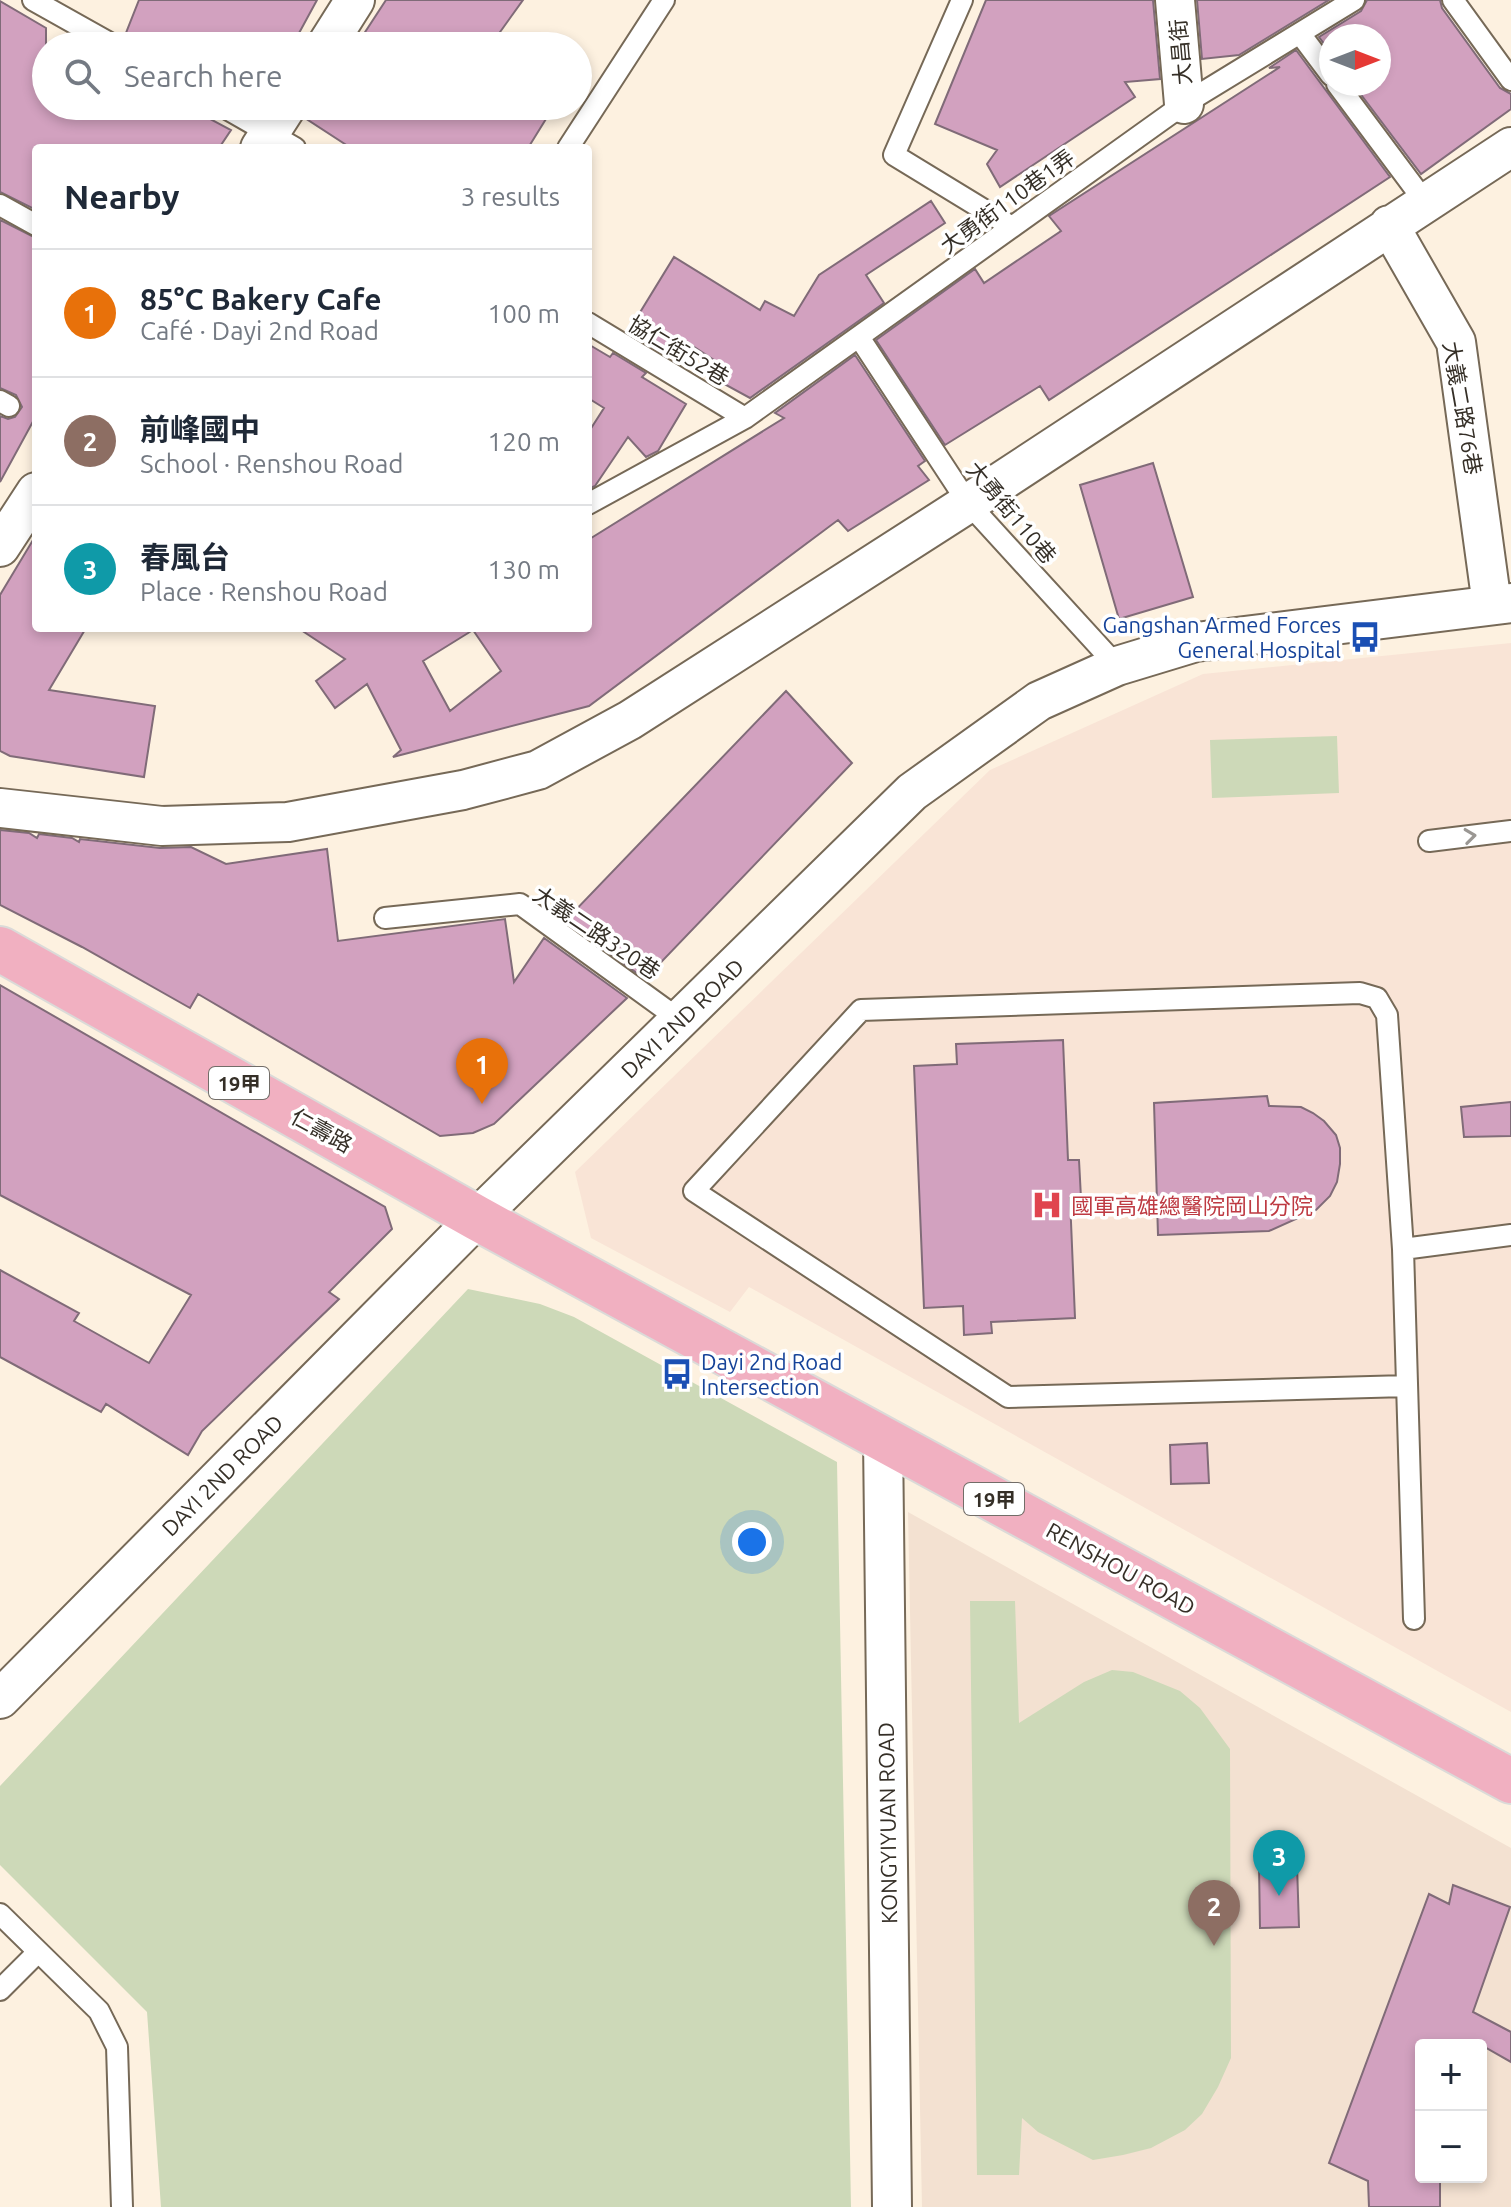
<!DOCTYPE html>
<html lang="en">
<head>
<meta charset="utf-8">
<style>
	body { margin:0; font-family:Ubuntu,"Noto Sans TC",sans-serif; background:#f2f2f3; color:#1f2937 }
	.controls { position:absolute; right:24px; bottom:24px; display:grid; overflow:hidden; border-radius:8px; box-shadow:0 4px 12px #0003 }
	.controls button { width:72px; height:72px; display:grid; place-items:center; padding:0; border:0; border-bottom:2px solid #e0e1e3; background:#fff; color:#1f2937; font:40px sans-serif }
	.compass { position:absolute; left:1319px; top:24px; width:72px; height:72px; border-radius:50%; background:#fff; box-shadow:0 4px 12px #0003; rotate:90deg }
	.you { position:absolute; left:752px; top:1542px; width:28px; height:28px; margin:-20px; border:6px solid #fff; border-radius:50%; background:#1a73e8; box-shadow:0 0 0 12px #1a73e833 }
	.badge { display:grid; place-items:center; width:52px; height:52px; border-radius:50%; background:#ea580c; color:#fff; font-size:26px; font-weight:700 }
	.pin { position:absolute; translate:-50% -66px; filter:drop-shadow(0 2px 4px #0008) }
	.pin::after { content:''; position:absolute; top:42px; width:28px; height:24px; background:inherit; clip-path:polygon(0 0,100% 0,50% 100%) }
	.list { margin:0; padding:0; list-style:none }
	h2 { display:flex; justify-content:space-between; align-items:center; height:104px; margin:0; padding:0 32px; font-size:34px }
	h2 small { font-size:26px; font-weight:400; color:#747a83 }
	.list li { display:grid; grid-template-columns:52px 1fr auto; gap:24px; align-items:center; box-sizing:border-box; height:128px; padding:0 32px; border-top:2px solid #e0e1e3 }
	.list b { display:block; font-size:30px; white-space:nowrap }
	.list p { margin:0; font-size:26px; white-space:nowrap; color:#747a83 }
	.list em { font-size:26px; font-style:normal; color:#747a83 }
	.icon { flex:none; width:44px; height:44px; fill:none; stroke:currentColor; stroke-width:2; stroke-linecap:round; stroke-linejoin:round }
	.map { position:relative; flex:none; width:1511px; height:2207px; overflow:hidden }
	.search { position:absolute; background:#fff; box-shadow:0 4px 12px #0003; left:32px; top:32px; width:560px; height:88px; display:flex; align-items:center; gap:20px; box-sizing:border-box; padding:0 28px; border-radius:44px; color:#747a83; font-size:30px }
	.panel { position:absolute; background:#fff; box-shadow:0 4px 12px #0003; left:32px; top:144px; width:560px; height:488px; border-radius:8px }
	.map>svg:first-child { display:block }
</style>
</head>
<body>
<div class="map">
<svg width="1511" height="2207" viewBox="0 0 1511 2207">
	<rect width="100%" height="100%" fill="#fdf1e0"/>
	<path fill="#f3e1d1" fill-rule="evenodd" d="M908,1512L1511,1848V2207H922ZM1421,2045H1481V2177H1421Z"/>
	<path fill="#f9e4d6" d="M1511,643V1712L749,1287L730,1312L591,1238L575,1172L990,770L1203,674Z"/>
	<path fill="#cdd9b8" d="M1337,736L1339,793L1212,798L1210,740Z
		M468,1289L540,1304L574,1317L837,1462L851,2207H161L147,2012L0,1865V1786Z
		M970,1601H1015L1019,1723L1084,1682L1112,1670L1133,1672L1180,1691L1200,1708L1230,1749L1231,2058L1218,2087L1202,2114L1185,2130L1151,2148L1123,2155L1093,2160L1038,2132L1022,2118L1019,2175H977Z"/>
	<path fill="#d2a1bf" stroke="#806b78" stroke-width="2" fill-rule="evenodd" d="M139,0H317L292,46H128L124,38Z
		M386,0H523L490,46H356Z
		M986,0H1153L1160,79L1125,82L1135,97L1000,187L987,164L997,150L935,124Z
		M1197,0H1329L1239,55L1202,59Z
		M1367,0H1440L1442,8L1500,88L1511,94V109L1421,174L1353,84H1379V36H1331V53L1319,37L1361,11Z
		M0,1L46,28V106H186L231,130L219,148H36V210L0,192Z
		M1296,50L1390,177L1049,400L1040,386L945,445L876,340L975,269L984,283L1061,231L1049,216L1280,67L1269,68Z
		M309,106H554L528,148H351L305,118Z
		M931,201L945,223L866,275L884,303L750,398L715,379L717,362L685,341L667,356L628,332L674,257L760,310L765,301L794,316L819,275Z
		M0,220L36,238V416L0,482V416L8,419L15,417L22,407L16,395L0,388Z
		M588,344L610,357L613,353L646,373L642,377L686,404L658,451L646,457L628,437L595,486L588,489V433L604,408L588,398Z
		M855,355L925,461L918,466L929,480L848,531L838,520L589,706L393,757L401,750L367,684L335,708L316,681L345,659L298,628H588V540L784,418L775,413ZM473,630L501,671L450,711L423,661Z
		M1153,463L1193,597L1119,619L1080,485Z
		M36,535V628H86L49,690L155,706L144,777L10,756L0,751V595Z
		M786,691L852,763L645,979L565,921Z
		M0,830L29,833L37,838L39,834L72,838L79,842L80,839L160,848L191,847L226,864L327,849L338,941L505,919L514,982L544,938L627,998L494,1124L473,1133L440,1136L198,994L190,1008L82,947L0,905Z
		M0,985L385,1207L392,1229L329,1292L339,1299L202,1431L188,1455L106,1404L101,1412L0,1357V1270L79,1313L74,1321L149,1363L191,1295L0,1195Z
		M1063,1040L1068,1160H1079L1081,1198H1070L1075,1318L991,1322L992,1333L964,1335L963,1306L924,1308L914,1066L957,1064L956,1044Z
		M1267,1096L1269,1106L1301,1107L1313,1113L1324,1121L1336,1135L1340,1148V1164L1337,1182L1330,1196L1316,1210L1269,1231L1158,1235L1154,1103Z
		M1511,1102V1136L1464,1137L1461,1107Z
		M1207,1443L1209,1483L1171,1484L1170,1445Z
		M1259,1865H1297L1299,1927L1260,1928Z
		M1453,1885L1510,1907L1473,2012L1511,2032V2062L1481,2045H1421V2177H1440V2207H1369L1368,2181L1329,2163L1429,1894L1449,1904Z"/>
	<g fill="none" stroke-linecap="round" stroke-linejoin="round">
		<defs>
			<path id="lane" d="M33,0L115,46
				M962,0L894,155L1012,227
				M1453,0L1511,80
				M1301,35L1331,75
				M1337,84L1425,202
				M222,106L295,148
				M568,148L664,0
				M0,205L36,225
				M588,323L745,418
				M859,337L968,503L1117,666
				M0,401L9,406
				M588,504L745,418L1184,104L1354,0
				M1429,841L1511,831
				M385,918L520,904L680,1020
				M1403,1249L1511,1235
				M1407,1386L1008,1397L694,1191L861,1010L1360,993L1377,998L1387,1015L1403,1249L1414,1619
				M0,1914L99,2011L117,2047L122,2207
				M0,1990L38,1952"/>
			<path id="street" d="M1175,0L1184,104
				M326,46L355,0
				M260,148L287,106
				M1389,225L1456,342L1492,605
				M0,547L36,492
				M0,808L162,826L288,822L463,790L538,770L630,720L970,502L1511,147
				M883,1438L892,2207
				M0,1699L477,1218L912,792L1039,701L1117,666L1196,642L1511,603"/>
			<path id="primary" d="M0,949L477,1218L1511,1781"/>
		</defs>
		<use href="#lane" stroke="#766957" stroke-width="24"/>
		<use href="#street" stroke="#766957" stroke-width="42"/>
		<use href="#primary" stroke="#dbdad8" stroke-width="48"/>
		<use href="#lane" stroke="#fff" stroke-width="20"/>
		<use href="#street" stroke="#fff" stroke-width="38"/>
		<use href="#primary" stroke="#f1b0c1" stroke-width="44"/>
	</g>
	<defs><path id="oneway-chevron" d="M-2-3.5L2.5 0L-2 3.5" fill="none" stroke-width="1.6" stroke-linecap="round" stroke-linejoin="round" transform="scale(2)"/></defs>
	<use stroke="#9a9793" href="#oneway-chevron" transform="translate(1470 836) rotate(-7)"/>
	<defs>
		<symbol id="bus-bare" viewBox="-9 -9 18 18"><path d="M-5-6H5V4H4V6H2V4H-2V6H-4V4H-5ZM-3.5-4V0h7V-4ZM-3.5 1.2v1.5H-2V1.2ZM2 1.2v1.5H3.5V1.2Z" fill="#1a4fb4" stroke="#fff" stroke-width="2.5" paint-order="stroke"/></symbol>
		<symbol id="hospital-bare" viewBox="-9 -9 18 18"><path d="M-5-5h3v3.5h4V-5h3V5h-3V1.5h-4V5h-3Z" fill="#e0444e" stroke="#fff" stroke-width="2.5" paint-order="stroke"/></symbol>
	</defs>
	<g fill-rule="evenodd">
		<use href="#bus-bare" x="1343" y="615" width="44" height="44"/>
		<use href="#hospital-bare" x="1025" y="1183" width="44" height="44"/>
		<use href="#bus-bare" x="655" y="1352" width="44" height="44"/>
	</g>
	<g text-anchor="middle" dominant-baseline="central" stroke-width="7" stroke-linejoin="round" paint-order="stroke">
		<g fill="#fff" stroke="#726d68" stroke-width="2">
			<rect x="209" y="1067" width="60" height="32" rx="6"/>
			<rect x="964" y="1483" width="60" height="32" rx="6"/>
		</g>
		<g font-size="20" font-weight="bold" fill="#352f27">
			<text x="239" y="1083">19甲</text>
			<text x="994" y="1499">19甲</text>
		</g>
		<g font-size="22" fill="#352f27" stroke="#fff">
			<text transform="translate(1180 52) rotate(-95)">大昌街</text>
			<text transform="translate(1007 201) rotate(-36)">大勇街110巷1弄</text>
			<text transform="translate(679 350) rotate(31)">協仁街52巷</text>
			<text transform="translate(1463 408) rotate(80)">大義二路76巷</text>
			<text transform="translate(1012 512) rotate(50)">大勇街110巷</text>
			<text transform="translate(597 932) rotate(34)">大義二路320巷</text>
			<text transform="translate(682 1018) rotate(-44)">DAYI 2ND ROAD</text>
			<text transform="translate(322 1130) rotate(29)">仁壽路</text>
			<text transform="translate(222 1475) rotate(-45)">DAYI 2ND ROAD</text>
			<text transform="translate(1121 1568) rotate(29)">RENSHOU ROAD</text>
			<text transform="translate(887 1823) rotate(-91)">KONGYIYUAN ROAD</text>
		</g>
		<g font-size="22" fill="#164399" stroke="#fff" text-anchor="end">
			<text x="1341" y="624">Gangshan Armed Forces<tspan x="1341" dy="25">General Hospital</tspan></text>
			<text x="701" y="1361" text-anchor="start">Dayi 2nd Road<tspan x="701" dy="25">Intersection</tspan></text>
		</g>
		<g font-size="22" fill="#be3a42" stroke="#fff" text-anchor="start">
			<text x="1071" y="1205">國軍高雄總醫院岡山分院</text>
		</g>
	</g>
</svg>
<div class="controls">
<button>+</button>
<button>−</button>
</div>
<svg class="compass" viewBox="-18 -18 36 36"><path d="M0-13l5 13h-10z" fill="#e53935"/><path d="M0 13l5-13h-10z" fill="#747a83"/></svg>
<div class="you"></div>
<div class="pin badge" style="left:482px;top:1104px;background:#e8710a">1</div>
<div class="pin badge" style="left:1214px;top:1946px;background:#8d6e63">2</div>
<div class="pin badge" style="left:1279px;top:1896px;background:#0f9aa8">3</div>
<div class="search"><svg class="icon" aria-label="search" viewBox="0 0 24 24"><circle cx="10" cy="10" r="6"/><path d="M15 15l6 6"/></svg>Search here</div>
<section class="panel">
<h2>Nearby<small>3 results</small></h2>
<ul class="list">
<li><span class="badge" style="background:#e8710a">1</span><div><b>85°C Bakery Cafe</b><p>Café · Dayi 2nd Road</p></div><em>100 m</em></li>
<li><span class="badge" style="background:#8d6e63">2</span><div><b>前峰國中</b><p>School · Renshou Road</p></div><em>120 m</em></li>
<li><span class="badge" style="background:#0f9aa8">3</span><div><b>春風台</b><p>Place · Renshou Road</p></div><em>130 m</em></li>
</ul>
</section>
</div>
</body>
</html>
